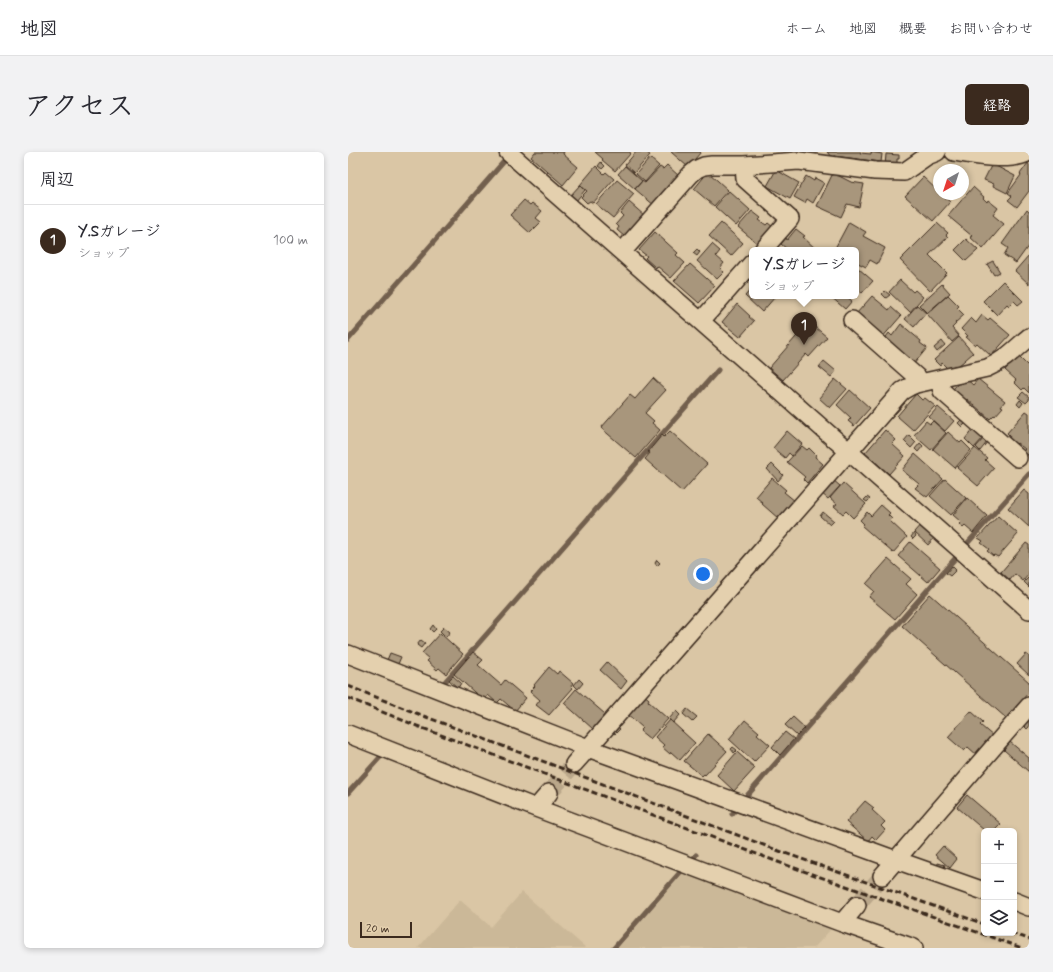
<!DOCTYPE html>
<html lang="ja">
<head>
<meta charset="utf-8">
<style>
	body { margin:0; font-family:Mynerve,"Klee One",sans-serif; background:#f2f2f3; color:#2b2b33 }
	.controls { position:absolute; right:12px; bottom:12px; display:grid; overflow:hidden; border-radius:6px; box-shadow:0 2px 6px #0003 }
	.controls button { width:36px; height:36px; display:grid; place-items:center; padding:0; border:0; border-bottom:1px solid #e1e1e2; background:#fff; color:#2b2b33; font:20px sans-serif }
	.compass { position:absolute; left:585px; top:12px; width:36px; height:36px; border-radius:50%; background:#fff; box-shadow:0 2px 6px #0003; rotate:219deg }
	.scale { position:absolute; left:12px; bottom:10px; width:52px; box-sizing:border-box; padding-left:4px; border:2px solid #3b2a1e; border-top:0; font-size:11px; line-height:14px; white-space:nowrap; color:#3b2a1e; -webkit-text-stroke:3px #e4d0ae; paint-order:stroke }
	.you { position:absolute; left:355px; top:422px; width:14px; height:14px; margin:-10px; border:3px solid #fff; border-radius:50%; background:#1a73e8; box-shadow:0 0 0 6px #1a73e833 }
	.badge { display:grid; place-items:center; width:26px; height:26px; border-radius:50%; background:#3b2a1e; color:#fff; font-size:13px; font-weight:700 }
	.pin { position:absolute; translate:-50% -33px; filter:drop-shadow(0 1px 2px #0008) }
	.pin::after { content:''; position:absolute; top:21px; width:14px; height:12px; background:inherit; clip-path:polygon(0 0,100% 0,50% 100%) }
	.popup { position:absolute; left:401px; top:95px; width:110px; height:52px; box-sizing:border-box; display:grid; place-content:center; border-radius:6px; background:#fff; filter:drop-shadow(0 1px 3px #0005); font-size:13px; white-space:nowrap; color:#7c7c81 }
	.popup b { font-size:15px; color:#2b2b33 }
	.popup::after { content:''; position:absolute; left:50%; top:100%; margin-left:-8px; border:8px solid transparent; border-top-color:#fff }
	.list { margin:0; padding:0; list-style:none }
	h2 { display:flex; justify-content:space-between; align-items:center; height:52px; margin:0; padding:0 16px; font-size:17px }
	h2 small { font-size:13px; font-weight:400; color:#7c7c81 }
	.list li { display:grid; grid-template-columns:26px 1fr auto; gap:12px; align-items:center; box-sizing:border-box; height:72px; padding:0 16px; border-top:1px solid #e1e1e2 }
	.list b { display:block; font-size:15px; white-space:nowrap }
	.list p { margin:0; font-size:13px; white-space:nowrap; color:#7c7c81 }
	.list em { font-size:13px; font-style:normal; color:#7c7c81 }
	.icon { flex:none; width:22px; height:22px; fill:none; stroke:currentColor; stroke-width:2; stroke-linecap:round; stroke-linejoin:round }
	.map { position:relative; flex:none; width:681px; height:796px; overflow:hidden; border-radius:6px }
	header { display:flex; align-items:center; gap:24px; box-sizing:border-box; height:56px; padding:0 20px; background:#fff; border-bottom:1px solid #e1e1e2 }
	header strong { font-size:19px }
	nav { display:flex; gap:22px; margin-inline-start:auto; font-size:14px }
	.intro { display:flex; align-items:center; justify-content:space-between; box-sizing:border-box; height:96px; padding:0 24px }
	h1 { margin:0; font-size:28px }
	.button { padding:10px 18px; border-radius:6px; background:#3b2a1e; color:#fff; font-size:14px; font-weight:700 }
	main { display:flex; gap:24px; padding:0 24px }
	aside { flex:1; background:#fff; border-radius:6px; box-shadow:0 2px 6px #0003 }
	.map>svg:first-child { display:block }
</style>
</head>
<body>
<header>
<strong>地図</strong>
<nav><a>ホーム</a><a>地図</a><a>概要</a><a>お問い合わせ</a></nav>
</header>
<div class="intro"><h1>アクセス</h1><a class="button">経路</a></div>
<main>
<aside>
<h2>周辺<small></small></h2>
<ul class="list">
<li><span class="badge">1</span><div><b>Y.Sガレージ</b><p>ショップ</p></div><em>100 m</em></li>
</ul>
</aside>
<div class="map">
<svg width="681" height="796" viewBox="0 0 681 796">
	<rect width="100%" height="100%" fill="#dac6a5"/>
	<filter id="ink" filterUnits="userSpaceOnUse"><feTurbulence type="fractalNoise" baseFrequency=".025" numOctaves="2"/><feDisplacementMap in="SourceGraphic" scale="8" xChannelSelector="R" yChannelSelector="G"/><feConvolveMatrix kernelMatrix="1 2 1 2 8 2 1 2 1" color-interpolation-filters="sRGB"/></filter>
	<g filter="url(#ink)">
		<path fill="#cbb898" d="M338,718L484,776L466,796H270Z
			M174,740L238,796H70L112,748L143,775Z"/>
		<g fill="none" stroke-linecap="round" stroke-linejoin="round">
			<path stroke="#725f4d" stroke-width="5" d="M0,188L159,6
				M617,394L681,322
				M95,532L370,218
				M0,641L35,602
				M397,646L611,402
				M384,662L389,656
				M343,709L348,703
				M266,796L335,717"/>
		</g>
		<path fill="#a8967b" stroke="#3b2a1e" d="M187,0H216L215,2L230,15L215,33L183,5Z
			M247,0H281L283,1L267,19L254,8L255,7Z
			M288,0H298L302,3L286,21L277,13Z
			M323,0H353L340,15Z
			M479,0H513L512,1L523,2V0L534,2L533,10L486,4L484,6Z
			M538,2L551,3V7H549V14H537Z
			M302,6L311,14L297,30L288,22Z
			M253,10L257,14L254,17L250,14Z
			M680,11L681,13V39L669,55L660,48L664,44L660,41L673,23L672,22Z
			M644,12L667,24L659,41L645,34L646,32L636,28Z
			M319,13L332,25L307,54L287,37L294,29L297,31L312,15L315,17Z
			M248,14L256,22L258,20L266,27L245,51L242,49L239,51L233,45L239,39L232,33Z
			M277,14L294,29L287,37L270,22Z
			M428,18L451,31L442,47L419,34Z
			M360,20L380,38L366,54L346,37Z
			M485,21L503,30L516,32L511,55L499,52L493,65L469,54Z
			M458,24L466,29L467,26L476,31L465,51L459,47L457,51L446,45Z
			M575,25L591,40V42H593L602,50L585,69L557,44Z
			M615,26L619,29L615,34Z
			M269,28L286,42L265,66L248,52Z
			M232,33L237,38L228,49L222,44Z
			M625,35L636,45L635,46L639,50L640,48L650,56L645,63L656,72L635,97L622,85L624,84L600,64Z
			M381,39L402,58L388,74L367,55Z
			M176,48L182,53L184,51L194,59L188,66L193,70L182,81L162,63Z
			M281,50L297,64L278,86L269,78L271,75L268,72L275,64L272,61Z
			M679,57L681,59V93L668,111L656,103L660,96L654,92Z
			M404,59L413,66L411,68L418,73L420,71L425,75L410,92L390,75Z
			M501,70L518,80L515,84L537,96L529,112L522,108L518,115L508,110V98H486Z
			M373,71L395,91L383,104L361,84Z
			M589,71L600,81L598,83L600,85L581,103L599,121L582,139L552,108Z
			M448,77L457,84L455,85L469,98H440L433,92L438,86L439,88Z
			M307,80L330,101L328,103L337,111L323,126L309,114L308,116L297,106L299,104L291,98Z
			M618,87L630,98L618,109L607,98Z
			M364,92L372,99L368,104L376,111L372,116L376,120L369,127L349,109Z
			M349,97L352,100L349,104L345,101Z
			M681,103V132L667,119Z
			M645,109L652,120L646,123L639,112Z
			M342,112L367,134L351,151L326,129Z
			M510,116L525,129L514,141L508,136V118Z
			M552,128L565,140L567,138L575,145L562,160L541,140Z
			M655,129L675,149L670,153L666,149L661,154L659,152L649,163L635,149Z
			M594,132L602,141L579,161L571,153Z
			M404,136V144H425L427,145L414,160L397,144Z
			M537,139L542,143L538,146L534,142Z
			M600,143L611,154L609,156L616,163L607,171L608,172L604,176L611,184L604,190L579,162Z
			M482,144H498L504,149L497,157Z
			M524,144L541,158L543,155L553,164L533,187L508,162Z
			M389,152L402,164L401,165L406,169L392,185L374,170Z
			M569,153L578,161L566,175L557,167Z
			M634,163L640,168L642,166L662,183L643,204L629,191L627,193L618,185L620,184L613,177L623,166L628,171Z
			M461,170L479,185L461,205L458,202L435,228L421,216Z
			M553,172L573,189L572,191L579,196L565,213L535,189L541,181L544,184Z
			M611,185L625,201L609,215L607,213L601,218L594,211L592,214L586,208Z
			M594,189L597,193L589,200L586,196Z
			M669,203L679,213L681,211V241L676,236L674,238L666,230L668,228L657,218Z
			M476,209L488,219L483,225L471,215Z
			M616,225L625,233L630,227L657,249L653,254L655,255L647,264L646,263L642,267L619,247L618,248L605,237Z
			M305,226L318,238L297,261L306,269L304,271L312,278L288,306L253,276L282,243L287,247Z
			M487,227L499,237L482,256L471,246Z
			M502,238L522,256L506,274L500,269L503,266L489,253Z
			M675,240L681,245V248L678,251L670,245Z
			M568,242L574,248L577,246L587,254L565,278L549,264Z
			M552,246L557,251L547,262L542,257Z
			M672,248L675,251L672,255L669,252Z
			M590,255L606,269L597,279L581,265Z
			M678,259L681,261V304L675,299L677,297L669,291L667,293L660,287L662,284L659,281Z
			M615,266L619,270L614,275L610,271Z
			M578,269L582,272L585,269L598,281L583,298L566,283Z
			M626,276L636,285L626,296L617,287Z
			M537,278L548,288L544,292L557,304L541,322L517,301Z
			M322,279L359,312L334,340L297,307L302,301L300,300L314,283L316,285Z
			M439,279L454,292L444,304L441,301L437,306L425,296Z
			M600,280L612,291L614,289L623,298L607,316L585,297Z
			M561,283L568,290L563,296L556,289Z
			M636,286L640,289L632,299L628,295Z
			M572,291L575,294L570,300L567,297Z
			M454,294L459,298L461,296L468,303L467,305L475,312L459,331L455,327L457,325L439,310Z
			M627,296L639,306L637,308L646,316L630,334L609,316Z
			M567,302L595,327L579,345L567,336L571,332L554,318Z
			M424,312L435,323L430,329L419,317Z
			M424,326L438,338L436,340L447,349L431,367L414,352L415,351L408,345Z
			M484,327L492,334L480,347L472,340Z
			M597,327L618,346L603,363L582,344Z
			M495,331L518,352L505,366L498,359L495,362L486,354L489,352L482,346Z
			M676,338L681,342V375L660,356Z
			M519,345L522,347L519,350L516,348Z
			M619,346L639,364L625,381L617,374L615,376L611,372L613,370L605,363Z
			M533,353L542,361L540,363L544,367L542,369L559,385L545,401L514,374L516,372L512,368L519,360L523,364Z
			M475,360L486,369L482,373L472,364Z
			M650,364L670,382L650,405L646,403L645,404L639,399L641,397L633,391L635,389L630,386Z
			M574,371L588,384L580,393L566,380Z
			M566,381L568,384L565,387L563,385Z
			M562,390L592,416L580,430L550,404Z
			M678,391L681,393V422L675,429L667,422L662,428L653,420Z
			M540,407L563,427L558,432L569,442L547,467L521,445L526,439L518,432Z
			M309,408L312,411L309,414L307,411Z
			M604,414L608,418L602,424L598,421Z
			M681,425V435L676,430Z
			M582,442L681,530V540L658,566L554,474Z
			M85,473L88,477L85,480L82,477Z
			M96,475L102,480L98,485L92,479Z
			M92,481L115,502L98,522L91,516L89,518L79,509L81,507L74,501Z
			M73,488L77,491L73,496L69,493Z
			M125,500L135,508L130,513L153,533L157,528L178,546L167,559L153,547L149,551L140,543L136,549L106,522Z
			M42,501L53,505L50,512L39,508Z
			M678,502L681,504V523L669,512Z
			M259,510L279,529L273,537L252,518Z
			M201,515L209,522L211,519L225,531L223,534L225,536L201,563L188,553L192,548L182,539L187,534L186,533Z
			M105,524L113,531L110,536L101,528Z
			M231,527L235,531L230,537L226,533Z
			M228,537L257,562L245,577L216,551Z
			M294,541L301,547L300,549L320,567L302,587L292,579L295,576L277,560Z
			M339,557L349,565L344,570L335,562Z
			M328,559L332,563L325,571L321,567Z
			M623,559L635,570L632,573L646,585L630,604L620,595L616,599L600,585Z
			M445,565L457,576L449,584L437,573Z
			M322,568L347,591L332,608L323,600L322,602L314,595L316,593L307,585Z
			M397,568L411,580L409,582L422,593L406,610L381,587Z
			M680,568L681,569V575L679,577L675,573Z
			M267,572L272,577L267,582L262,578Z
			M437,580L446,587L432,603L424,595Z
			M360,582L379,599L357,623L356,622L354,624L336,609Z
			M662,590L681,606V620L656,598Z
			M385,595L389,598L386,601L383,597Z
			M389,600L407,616L386,639L369,623Z
			M619,643L653,672L646,679H637L609,655Z
			M517,649L526,656L524,658L537,670L533,674L537,678L528,688L524,684L520,689L498,670Z
			M595,694L609,707L602,716L587,703Z
			M590,711L597,713L596,716L589,714Z"/>
		<g fill="none" stroke-linecap="round" stroke-linejoin="round">
			<path stroke="#baa78a" stroke-width="17" stroke-dasharray="17 8" stroke-linecap="butt" d="M201,641L226,612
				M509,753L534,724"/>
			<defs>
				<path id="minor" d="M160,0L681,458
					M606,0C627,3 662,11 681,0
					M396,13L397,27L442,67L415,98
					M274,100L343,22L349,17L356,14L364,13H396L451,9L527,19L556,20L579,4L589,0
					M504,168L571,227L572,231
					M353,169L404,111
					M591,227L594,239L670,306
					M0,502L240,596L548,708L636,739
					M0,582L188,656L494,771L566,796
					M226,612L554,239L561,235L568,232L639,216C656,209 668,196 681,185
					M188,656L201,641
					M534,724L681,554
					M666,749L681,755
					M494,771L509,753"/>
			</defs>
			<use href="#minor" stroke="#3b2a1e" stroke-width="20"/>
			<use href="#minor" stroke="#e4d0ae" stroke-width="17"/>
			<path stroke="#3b2a1e" stroke-width="3" stroke-dasharray="6 3" stroke-linecap="butt" d="M0,534L73,563L434,700L636,772
				M0,546L69,574L430,710L674,796
				M663,781L681,787"/>
		</g>
	</g>
</svg>
<div class="controls">
<button>+</button>
<button>−</button>
<button><svg class="icon" aria-label="layers" viewBox="0 0 24 24"><path d="M12 4l9 5-9 5-9-5zM3 14l9 5 9-5"/></svg></button>
</div>
<svg class="compass" viewBox="-18 -18 36 36"><path d="M0-13l5 13h-10z" fill="#e53935"/><path d="M0 13l5-13h-10z" fill="#7c7c81"/></svg>
<div class="scale">20 m</div>
<div class="you"></div>
<div class="pin badge" style="left:456px;top:193px">1</div>
<div class="popup"><b>Y.Sガレージ</b>ショップ</div>
</div>
</main>
</body>
</html>
